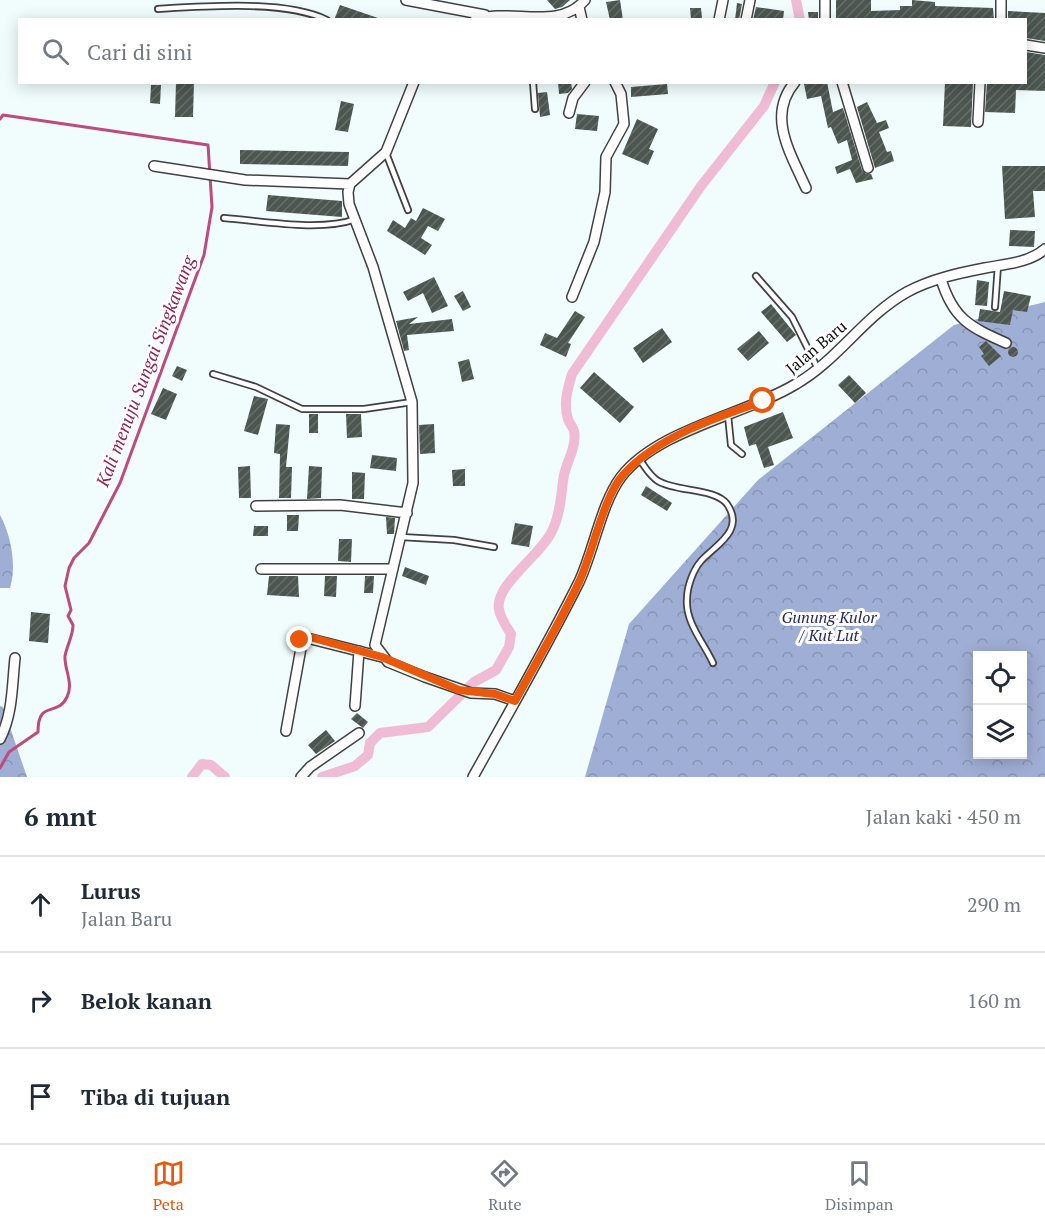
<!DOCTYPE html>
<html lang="id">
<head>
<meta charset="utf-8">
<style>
	body { margin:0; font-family:"PT Serif",serif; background:#f2f2f3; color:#1f2937 }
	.controls { position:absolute; right:18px; bottom:18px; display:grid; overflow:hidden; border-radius:0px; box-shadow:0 3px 15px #0003 }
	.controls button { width:54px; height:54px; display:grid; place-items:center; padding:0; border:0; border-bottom:2px solid #e0e1e3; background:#fff; color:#1f2937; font:30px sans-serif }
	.stop { position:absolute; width:18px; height:18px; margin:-14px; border:4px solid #ea580c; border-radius:50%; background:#fff }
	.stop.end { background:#ea580c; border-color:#fff; box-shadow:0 2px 6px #0008 }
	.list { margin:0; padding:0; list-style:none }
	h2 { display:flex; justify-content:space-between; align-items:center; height:78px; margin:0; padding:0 24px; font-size:26px }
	h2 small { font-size:20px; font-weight:400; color:#747a83 }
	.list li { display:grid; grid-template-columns:39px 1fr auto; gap:18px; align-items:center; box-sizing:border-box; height:96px; padding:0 24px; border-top:2px solid #e0e1e3 }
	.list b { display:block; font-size:22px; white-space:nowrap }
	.list p { margin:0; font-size:20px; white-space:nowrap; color:#747a83 }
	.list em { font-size:20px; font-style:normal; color:#747a83 }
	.icon { flex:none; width:33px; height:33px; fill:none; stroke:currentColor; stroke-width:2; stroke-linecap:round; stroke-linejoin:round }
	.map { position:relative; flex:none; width:1045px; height:777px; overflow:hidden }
	.search { position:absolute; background:#fff; box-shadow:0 3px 15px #0003; left:18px; right:18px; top:18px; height:66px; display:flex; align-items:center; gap:15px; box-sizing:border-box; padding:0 21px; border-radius:0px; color:#747a83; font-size:22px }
	.sheet { height:366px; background:#fff }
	nav { display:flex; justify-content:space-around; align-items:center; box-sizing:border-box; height:84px; border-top:2px solid #e0e1e3; background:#fff; font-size:16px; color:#747a83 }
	nav a { display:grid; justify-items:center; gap:3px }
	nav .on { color:#ea580c }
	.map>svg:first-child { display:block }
</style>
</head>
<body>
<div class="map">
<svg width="1045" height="777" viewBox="0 0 1045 777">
	<defs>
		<pattern id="forest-crowns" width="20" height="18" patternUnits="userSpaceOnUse" patternTransform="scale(1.5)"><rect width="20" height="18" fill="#9faed4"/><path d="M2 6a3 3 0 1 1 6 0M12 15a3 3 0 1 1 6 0" fill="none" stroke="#8894b5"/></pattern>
		<pattern id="building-hatch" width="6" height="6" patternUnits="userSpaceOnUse" patternTransform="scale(1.5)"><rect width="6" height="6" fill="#4c5651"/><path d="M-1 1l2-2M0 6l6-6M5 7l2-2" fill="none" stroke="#676e6a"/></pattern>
	</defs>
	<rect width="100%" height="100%" fill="#f1fdfd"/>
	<path fill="url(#forest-crowns)" fill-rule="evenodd" d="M1045,302V777H585L629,624L758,480L954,325ZM978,656H1022V754H978Z
		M0,515C11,535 17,566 10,588H0Z
		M0,706L3,707L27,777H0Z"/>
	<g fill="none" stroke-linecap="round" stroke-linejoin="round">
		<path stroke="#bf4a7e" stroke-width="3" d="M0,119L3,115L208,145L212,207L204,255L120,483L89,543L74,558L69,568L65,586L71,610L68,616L73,625C73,636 67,645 65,656C64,669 74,683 67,697C57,718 38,699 38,732L9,752L0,768"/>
		<path stroke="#f0bbd4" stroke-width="10" d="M796,0L800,20
			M192,777L202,764L211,765L225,777
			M322,777L355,766L368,755L370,743L380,733L428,727L474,682L496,670L509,647L511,634C507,627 500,618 499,609C494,585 543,554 553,529C561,512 561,493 564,475C567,461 577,446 574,431C573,427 569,423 568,419C563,403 568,388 572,374L701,186L764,106L775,82"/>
	</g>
	<path fill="url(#building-hatch)" d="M547,0H570L562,7L555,9Z
		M620,0L623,20H610L606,2Z
		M836,0H871V11L900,10V6H912V0L935,2V6L993,8L994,20H836Z
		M737,3L742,4L739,20H735Z
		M340,5L378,18V20H334Z
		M756,7L784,11L783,20H753Z
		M690,8H701L702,18L691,19Z
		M1008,11L1045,13V41L1026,38V20H1008Z
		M808,12H818V20H809Z
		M1026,52L1045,55V91L1016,90L1015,113L985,112L987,82H1026Z
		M176,82H194L193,117H175Z
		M558,82H571L572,89L568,93L559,94Z
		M811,82H827L833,112L843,108L862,170L866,174H871L873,179L856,183L850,169L837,174L835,167L852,160L847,140L838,144L831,127L828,128L821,96L807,99L804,84Z
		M945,82H973L971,127L943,126Z
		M667,84L668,94L631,97V87Z
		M151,85H161L160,104L150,103Z
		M547,92L550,115L540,117L538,93Z
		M341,101L354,104L348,132L335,130Z
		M867,102L877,123L886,120L889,128L879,132L887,152L891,151L894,161L875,168L857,107Z
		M577,114L599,116L597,131L575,129Z
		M637,119L658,129L649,149L654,151L648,165L622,154Z
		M240,150L349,152L348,166L240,164Z
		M1002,166H1045V191H1033L1035,217L1005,219Z
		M268,195L342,201V217L266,211Z
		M423,208L445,219L438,231L428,226L421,238L432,245L425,255L387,231L393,220L405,228L411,218L416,221Z
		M1010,230L1035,231L1034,247L1009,246Z
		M434,277L448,306L432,313L423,293L408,301L403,292Z
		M977,280L989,282L987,306L975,305Z
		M463,291L471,307L463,311L454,296Z
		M1004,291L1031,296L1027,312L1013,310L1010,325L978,321L980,309L1000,312Z
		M771,304L796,335L787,342L761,312Z
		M575,311L585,317L568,343L571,344L566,357L540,345L545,333L557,338Z
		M418,317L409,324L452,319L454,331L407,335L409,350L404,351L396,321Z
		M662,328L672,342L643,363L633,348Z
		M759,331L769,343L748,361L737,349Z
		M986,341L1001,356L989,366L981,356L984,354L979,347Z
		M1008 352a5 5 0 1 1 10 0a5 5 0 1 1-10 0Z
		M469,359L474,379L462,382L458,362Z
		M177,366L187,370L182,381L172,376Z
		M594,372L634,407L620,423L580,388Z
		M849,375L866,393L855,403L838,385Z
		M163,388L177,394L166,420L151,414Z
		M254,396L268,399L258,435L244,431Z
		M783,412L793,438L768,447L774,465L764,468L756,444L749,446L744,427Z
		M309,414H318V433H309Z
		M346,414H361L362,437L347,438Z
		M276,424L290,425L286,467H292L291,498H279L280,454L274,453Z
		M434,424L435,453L420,454L419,425Z
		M372,455L397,458L396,471L370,468Z
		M250,466L251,498H239L238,467Z
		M309,466L322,467L321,498L307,499Z
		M465,469V486H453L452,470Z
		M352,472L365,473L364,499H352Z
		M646,486L672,503L667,511L641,495Z
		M287,515H299L298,531H287Z
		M386,517L395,518L394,534H387Z
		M515,523L533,526L529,547L511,544Z
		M254,526H268V536H253Z
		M339,539H352L351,562L338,561Z
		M405,567L429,576L426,585L402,576Z
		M269,576H298L299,597L267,595Z
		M325,576H337L336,597L324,596Z
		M365,576H374L373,593H364Z
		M31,612L50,614L48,643L29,641Z
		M357,713L368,722L363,728L351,719Z
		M326,730L335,741L316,754L308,745Z"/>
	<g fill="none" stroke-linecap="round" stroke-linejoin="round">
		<defs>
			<path id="lane" d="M158,9C207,6 286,0 327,20
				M533,82L535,109
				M386,153L408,210
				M224,218C263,221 320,232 356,219
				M756,276L792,317L818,369
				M995,307L998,265
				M213,374L256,387L302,409H364L412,402
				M728,415L731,445L742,454
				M640,460C645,467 650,476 658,481C676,492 715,488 727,504C746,531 714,546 701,561C693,570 687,587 687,599C685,622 704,643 713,663
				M401,537L454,540L494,547"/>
			<path id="street" d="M406,0L485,15
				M579,7L582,20
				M475,20C510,7 558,32 585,0
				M719,20L723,0
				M746,20L750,0
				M825,20V0
				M1001,20V0
				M1026,45L1045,48
				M414,82L386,152L350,184L348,192L349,204L373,267L412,402L413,483L375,645L388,662L425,677L471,693L495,694L515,701
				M795,82C766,116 791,154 806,188
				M842,82L868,168
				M569,113L573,98L585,82
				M978,122L980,82
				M154,166L245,180L350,184
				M941,279C953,319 970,327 1006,343
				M572,297L594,242L605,192L606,157L624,124L621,94L615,82
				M256,506L340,505L407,513
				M261,569H393
				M355,706L359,651
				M286,731L303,637L382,657
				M0,739C13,714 12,685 15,658
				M301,777L310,767L359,733
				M473,777C509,712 546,648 579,582C594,550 601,504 621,477C658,429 745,415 796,384C838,360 864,316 907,292C931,279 959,273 985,268C1005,264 1029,263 1045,249"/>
		</defs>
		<use href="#lane" stroke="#414141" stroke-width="8"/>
		<use href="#street" stroke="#414141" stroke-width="12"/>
		<use href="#lane" stroke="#fff" stroke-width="4.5"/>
		<use href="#street" stroke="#fff" stroke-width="9"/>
	</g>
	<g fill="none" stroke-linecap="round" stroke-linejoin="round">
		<path stroke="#ea580c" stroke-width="8" d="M300,640L306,636L382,657L459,690L495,694L515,701C537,661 561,621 580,580C593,551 604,496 623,475C655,438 719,416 763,401"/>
	</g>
	<g text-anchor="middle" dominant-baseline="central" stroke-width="6" stroke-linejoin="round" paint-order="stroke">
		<g font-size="16" fill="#0e0e0e" stroke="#fff">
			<text transform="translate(816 347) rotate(-40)">Jalan Baru</text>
		</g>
		<g font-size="16" font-style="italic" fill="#252860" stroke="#fff">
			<text x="829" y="617">Gunung Kulor<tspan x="829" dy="18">/ Kut Lut</tspan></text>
		</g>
		<g font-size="18" font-style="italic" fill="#932451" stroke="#fff">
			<text transform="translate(145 371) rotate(-69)">Kali menuju Sungai Singkawang</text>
		</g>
	</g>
</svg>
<div class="controls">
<button><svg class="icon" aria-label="locate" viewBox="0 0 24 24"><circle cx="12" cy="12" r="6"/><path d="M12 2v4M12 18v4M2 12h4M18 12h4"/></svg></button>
<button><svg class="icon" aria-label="layers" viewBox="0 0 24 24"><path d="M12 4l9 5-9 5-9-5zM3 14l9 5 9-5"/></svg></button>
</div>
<div class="stop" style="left:763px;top:401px"></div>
<div class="stop end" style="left:300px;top:640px"></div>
<div class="search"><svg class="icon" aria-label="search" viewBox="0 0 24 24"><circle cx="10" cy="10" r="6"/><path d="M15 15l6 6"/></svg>Cari di sini</div>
</div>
<section class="sheet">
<h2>6 mnt<small>Jalan kaki · 450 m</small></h2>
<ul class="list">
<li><svg class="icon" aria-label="ahead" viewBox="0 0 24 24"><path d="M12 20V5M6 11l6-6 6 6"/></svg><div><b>Lurus</b><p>Jalan Baru</p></div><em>290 m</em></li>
<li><svg class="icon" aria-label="right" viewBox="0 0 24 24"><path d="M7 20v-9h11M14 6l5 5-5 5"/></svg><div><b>Belok kanan</b></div><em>160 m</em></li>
<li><svg class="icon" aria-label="arrive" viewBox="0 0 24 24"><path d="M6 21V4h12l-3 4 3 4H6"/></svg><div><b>Tiba di tujuan</b></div></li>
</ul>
</section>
<nav>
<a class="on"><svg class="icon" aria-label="map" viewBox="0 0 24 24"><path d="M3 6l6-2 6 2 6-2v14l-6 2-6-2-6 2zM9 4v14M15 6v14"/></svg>Peta</a>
<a><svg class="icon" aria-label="directions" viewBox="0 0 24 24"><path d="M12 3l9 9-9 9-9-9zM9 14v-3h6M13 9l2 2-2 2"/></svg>Rute</a>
<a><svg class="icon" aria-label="saved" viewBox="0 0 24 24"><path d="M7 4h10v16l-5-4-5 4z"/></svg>Disimpan</a>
</nav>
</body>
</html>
